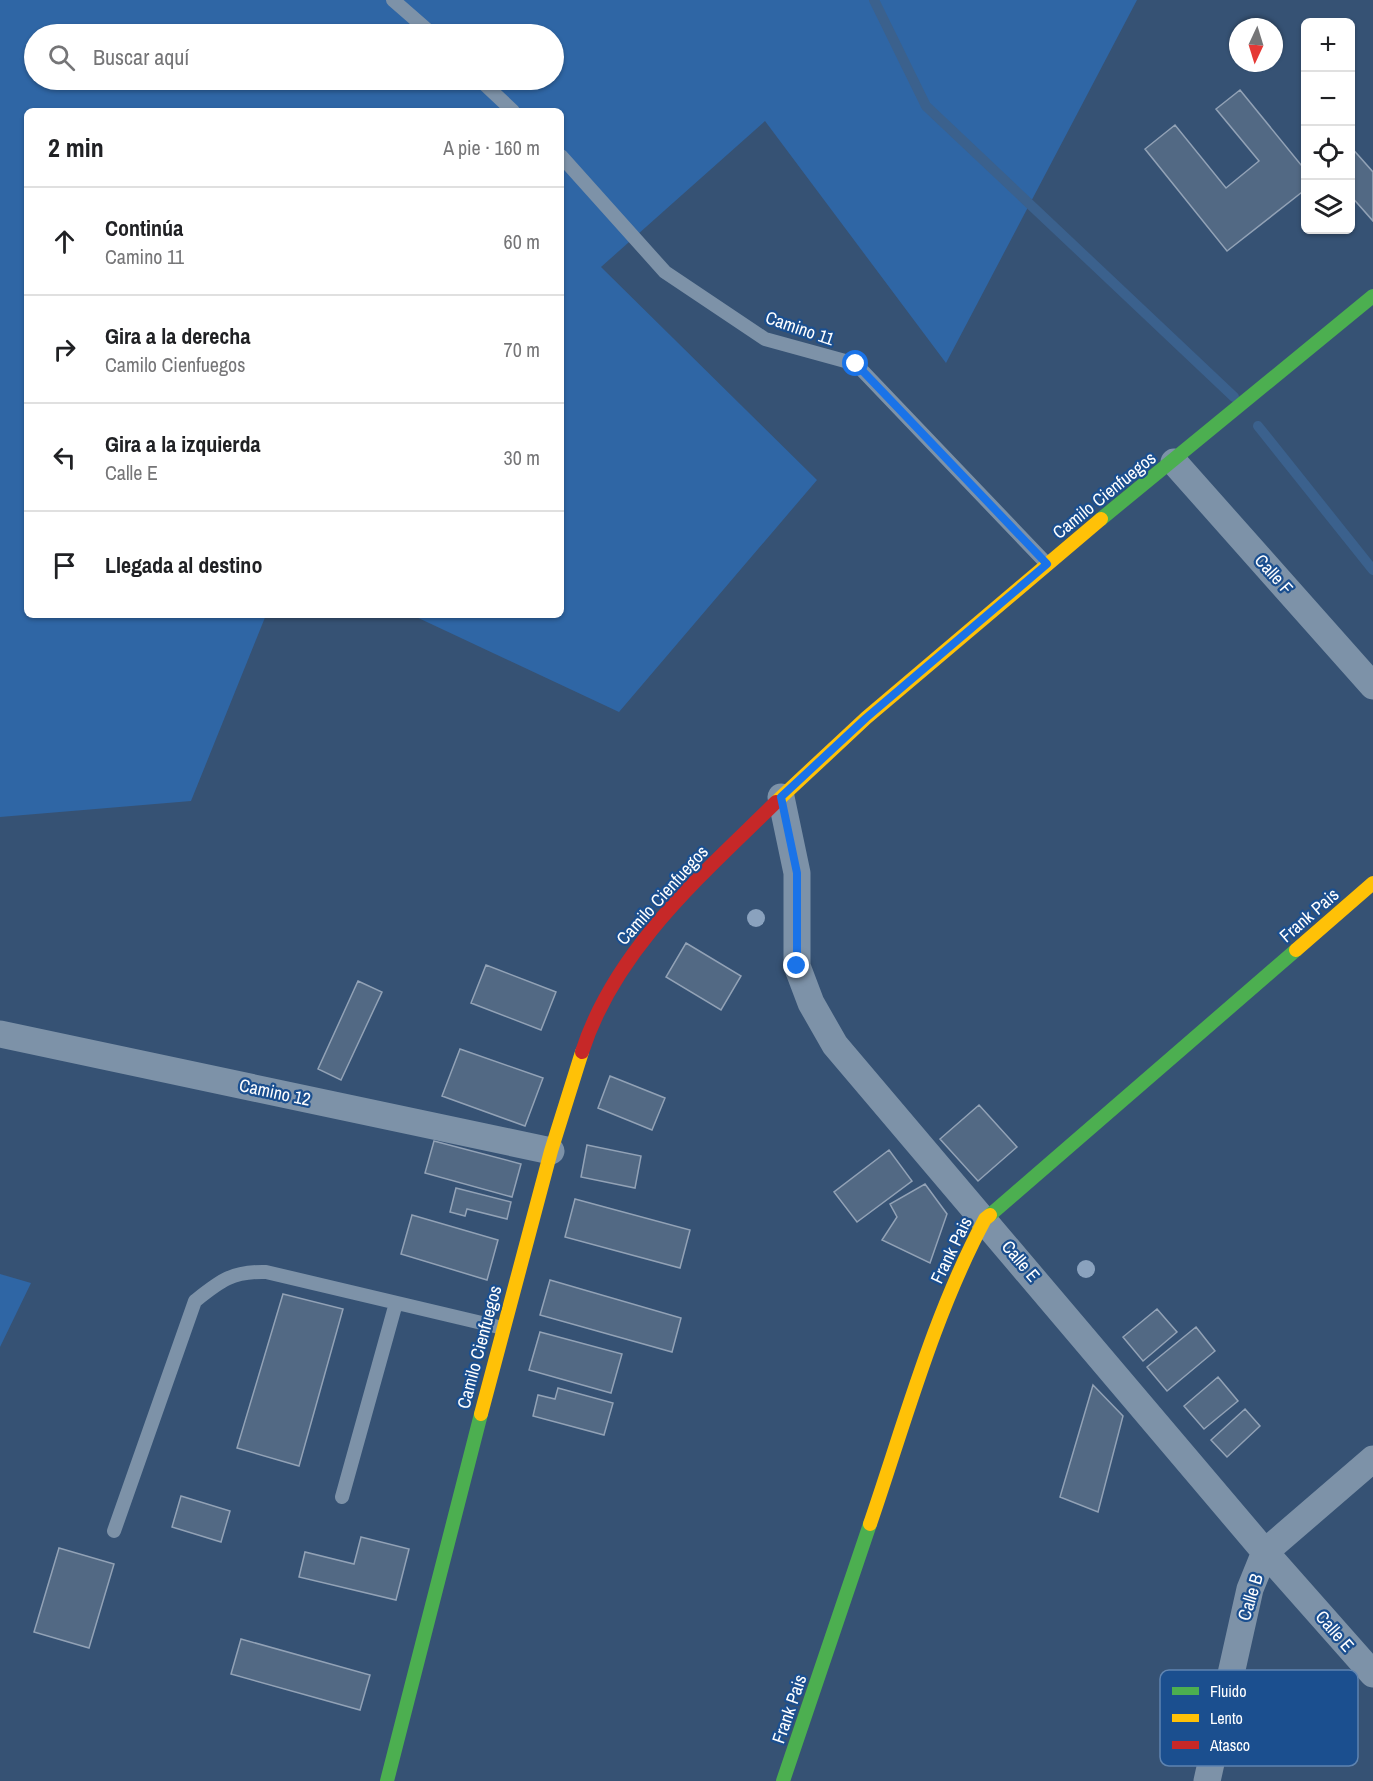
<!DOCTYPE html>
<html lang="es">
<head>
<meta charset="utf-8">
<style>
	body { margin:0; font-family:"Archivo Narrow",sans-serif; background:#f6f6f6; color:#202124 }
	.controls { position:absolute; right:18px; top:18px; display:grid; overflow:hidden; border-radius:9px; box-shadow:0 2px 4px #0004 }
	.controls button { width:54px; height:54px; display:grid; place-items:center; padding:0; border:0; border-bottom:2px solid #e0e0e0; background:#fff; color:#202124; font:30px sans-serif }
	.compass { position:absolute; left:1229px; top:18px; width:54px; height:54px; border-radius:50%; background:#fff; box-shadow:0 2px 4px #0004; rotate:184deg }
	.stop { position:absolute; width:18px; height:18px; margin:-14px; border:4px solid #1a73e8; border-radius:50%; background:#fff }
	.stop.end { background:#1a73e8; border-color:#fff; box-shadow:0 2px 6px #0008 }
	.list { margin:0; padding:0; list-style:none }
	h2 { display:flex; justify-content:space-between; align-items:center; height:78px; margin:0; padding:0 24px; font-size:26px }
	h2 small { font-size:20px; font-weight:400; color:#757577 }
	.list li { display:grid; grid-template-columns:39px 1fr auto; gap:18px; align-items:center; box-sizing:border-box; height:108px; padding:0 24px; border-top:2px solid #e0e0e0 }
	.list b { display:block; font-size:22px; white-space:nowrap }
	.list p { margin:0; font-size:20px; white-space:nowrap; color:#757577 }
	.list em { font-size:20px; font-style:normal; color:#757577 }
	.icon { flex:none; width:33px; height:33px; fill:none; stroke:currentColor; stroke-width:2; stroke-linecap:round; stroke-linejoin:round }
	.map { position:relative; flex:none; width:1373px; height:1781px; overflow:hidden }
	.search { position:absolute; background:#fff; box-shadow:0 2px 4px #0004; left:24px; top:24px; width:540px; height:66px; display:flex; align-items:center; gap:15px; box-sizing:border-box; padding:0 21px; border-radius:33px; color:#757577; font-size:22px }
	.panel { position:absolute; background:#fff; box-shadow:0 2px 4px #0004; left:24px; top:108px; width:540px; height:510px; border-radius:9px }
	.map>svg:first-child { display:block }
</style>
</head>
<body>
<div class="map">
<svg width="1373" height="1781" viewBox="0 0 1373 1781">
	<rect width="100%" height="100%" fill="#365274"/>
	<path fill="#2f66a5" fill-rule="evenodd" d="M0,0H1137L946,363L765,121L601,267L817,480L619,712L412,615H561V111H27V615H266L191,801L0,817ZM34,34H554V80H34Z
		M0,1274L31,1283L0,1347Z"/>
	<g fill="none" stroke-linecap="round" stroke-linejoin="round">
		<path stroke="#3b618d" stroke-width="10" d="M874,0L926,106L1234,397
			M1258,426L1373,570"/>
	</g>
	<path fill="#526984" stroke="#92a2b6" stroke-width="1.5" d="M1240,90L1306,171V189L1227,251L1145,149L1175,125L1226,188L1259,161L1216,109Z
		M1350,146L1373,172V221L1350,195Z
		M686,943L741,976L721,1010L666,977Z
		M486,965L556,992L541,1030L471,1003Z
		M358,981L382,992L341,1080L318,1069Z
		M460,1049L543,1078L525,1126L442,1096Z
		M610,1076L665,1098L652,1130L598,1108Z
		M979,1105L1017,1147L978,1181L940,1139Z
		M434,1141L521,1164L512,1197L425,1173Z
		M587,1145L641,1156L635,1188L581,1177Z
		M889,1150L912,1181L857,1222L834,1192Z
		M925,1184L947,1214L930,1263L882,1240L897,1217L890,1204Z
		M456,1188L511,1202L507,1219L467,1209L465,1216L450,1212Z
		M575,1199L690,1230L680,1268L565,1237Z
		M412,1215L498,1240L487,1280L401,1254Z
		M550,1280L681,1318L672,1352L540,1315Z
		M283,1294L343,1309L299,1466L237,1448Z
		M1157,1309L1177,1332L1143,1361L1123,1337Z
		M1196,1327L1215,1351L1167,1391L1147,1367Z
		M540,1332L622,1354L611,1393L529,1370Z
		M1218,1377L1238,1401L1204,1429L1184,1406Z
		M1093,1385L1123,1416L1098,1512L1060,1497Z
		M558,1388L613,1403L604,1435L533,1416L538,1395L555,1399Z
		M1245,1409L1260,1426L1227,1457L1211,1440Z
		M181,1496L230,1511L221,1542L172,1527Z
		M361,1537L409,1549L396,1600L299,1577L305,1552L354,1564Z
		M59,1548L114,1564L89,1648L34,1632Z
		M241,1639L370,1675L360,1710L231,1674Z"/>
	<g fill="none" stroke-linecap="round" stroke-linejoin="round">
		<path stroke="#7d92a8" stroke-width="14" d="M393,0L432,34
			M480,80L513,111
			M561,156L665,272L765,339L856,364L1047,564
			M342,1497L396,1303
			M114,1531L195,1301C220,1281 232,1271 266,1272L503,1328"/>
		<path stroke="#7d92a8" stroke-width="27" d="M1174,462L1373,686
			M781,797L797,873V966L811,1003L835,1045L1265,1552L1373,1674
			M0,1034L551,1151
			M1207,1781L1250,1589L1265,1552L1373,1459"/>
		<path stroke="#4caf50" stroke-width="14" d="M1101,519L1373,296
			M990,1215L1296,950
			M387,1781L481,1414
			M783,1781L870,1524"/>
		<path stroke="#ffc107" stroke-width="14" d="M776,802L866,718L1101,519
			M1296,950L1373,883
			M481,1414L551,1151L582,1052
			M870,1524C905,1422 934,1314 985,1219L990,1215"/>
		<path stroke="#c62828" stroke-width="14" d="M582,1052C615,949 702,875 776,802"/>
	</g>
	<g fill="#8aa2be">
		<circle cx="756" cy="918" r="9"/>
		<circle cx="1086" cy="1269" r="9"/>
	</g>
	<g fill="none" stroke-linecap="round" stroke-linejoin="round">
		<path stroke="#1a73e8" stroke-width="8" d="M797,966V873L781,797L866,718L1047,564L856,364"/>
	</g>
	<g text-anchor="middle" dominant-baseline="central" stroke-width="4.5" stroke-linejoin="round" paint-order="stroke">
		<g font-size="18" fill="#fff" stroke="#1b4f8f">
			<text transform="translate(800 328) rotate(19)">Camino 11</text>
			<text transform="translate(1104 495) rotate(-39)">Camilo Cienfuegos</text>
			<text transform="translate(1274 574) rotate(48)">Calle F</text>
			<text transform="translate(662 895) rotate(-48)">Camilo Cienfuegos</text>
			<text transform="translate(1309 915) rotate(-41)">Frank Pais</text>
			<text transform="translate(275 1092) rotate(12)">Camino 12</text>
			<text transform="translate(951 1250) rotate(-64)">Frank Pais</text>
			<text transform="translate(1021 1261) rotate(50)">Calle E</text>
			<text transform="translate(479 1347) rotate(-75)">Camilo Cienfuegos</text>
			<text transform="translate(1250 1597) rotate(-73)">Calle B</text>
			<text transform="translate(1335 1631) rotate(49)">Calle E</text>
			<text transform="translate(789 1709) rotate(-71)">Frank Pais</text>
		</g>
	</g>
	<rect x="1160" y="1670" width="198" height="96" rx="9" fill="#1b4f8f" stroke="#5f84b1" stroke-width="1.5"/>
	<rect x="1172" y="1687" width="27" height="8" fill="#4caf50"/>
	<rect x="1172" y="1714" width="27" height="8" fill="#ffc107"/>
	<rect x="1172" y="1741" width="27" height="8" fill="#c62828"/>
	<g font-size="16" fill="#fff">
		<text x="1210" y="1697">Fluido</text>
		<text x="1210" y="1724">Lento</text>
		<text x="1210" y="1751">Atasco</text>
	</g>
</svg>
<div class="controls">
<button>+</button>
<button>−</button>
<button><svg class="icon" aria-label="locate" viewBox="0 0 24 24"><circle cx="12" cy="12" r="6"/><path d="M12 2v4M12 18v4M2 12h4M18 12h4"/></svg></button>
<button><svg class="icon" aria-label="layers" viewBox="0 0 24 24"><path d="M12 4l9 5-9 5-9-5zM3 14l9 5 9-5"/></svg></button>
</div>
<svg class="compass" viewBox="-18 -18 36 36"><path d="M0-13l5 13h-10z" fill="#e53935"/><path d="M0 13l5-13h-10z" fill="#757577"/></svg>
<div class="stop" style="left:856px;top:364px"></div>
<div class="stop end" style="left:797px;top:966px"></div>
<div class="search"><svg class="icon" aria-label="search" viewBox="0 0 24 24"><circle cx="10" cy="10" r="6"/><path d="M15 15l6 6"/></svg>Buscar aquí</div>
<section class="panel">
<h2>2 min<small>A pie · 160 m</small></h2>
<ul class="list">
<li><svg class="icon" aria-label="ahead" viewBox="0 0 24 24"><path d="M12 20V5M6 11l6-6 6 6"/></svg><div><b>Continúa</b><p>Camino 11</p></div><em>60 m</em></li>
<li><svg class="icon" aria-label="right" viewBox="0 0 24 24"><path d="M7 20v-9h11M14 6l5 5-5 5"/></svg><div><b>Gira a la derecha</b><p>Camilo Cienfuegos</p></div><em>70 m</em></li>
<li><svg class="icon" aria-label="left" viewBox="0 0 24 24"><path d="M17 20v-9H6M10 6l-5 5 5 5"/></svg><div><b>Gira a la izquierda</b><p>Calle E</p></div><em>30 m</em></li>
<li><svg class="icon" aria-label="arrive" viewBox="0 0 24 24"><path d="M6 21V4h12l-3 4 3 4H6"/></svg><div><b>Llegada al destino</b></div></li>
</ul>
</section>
</div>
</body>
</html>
